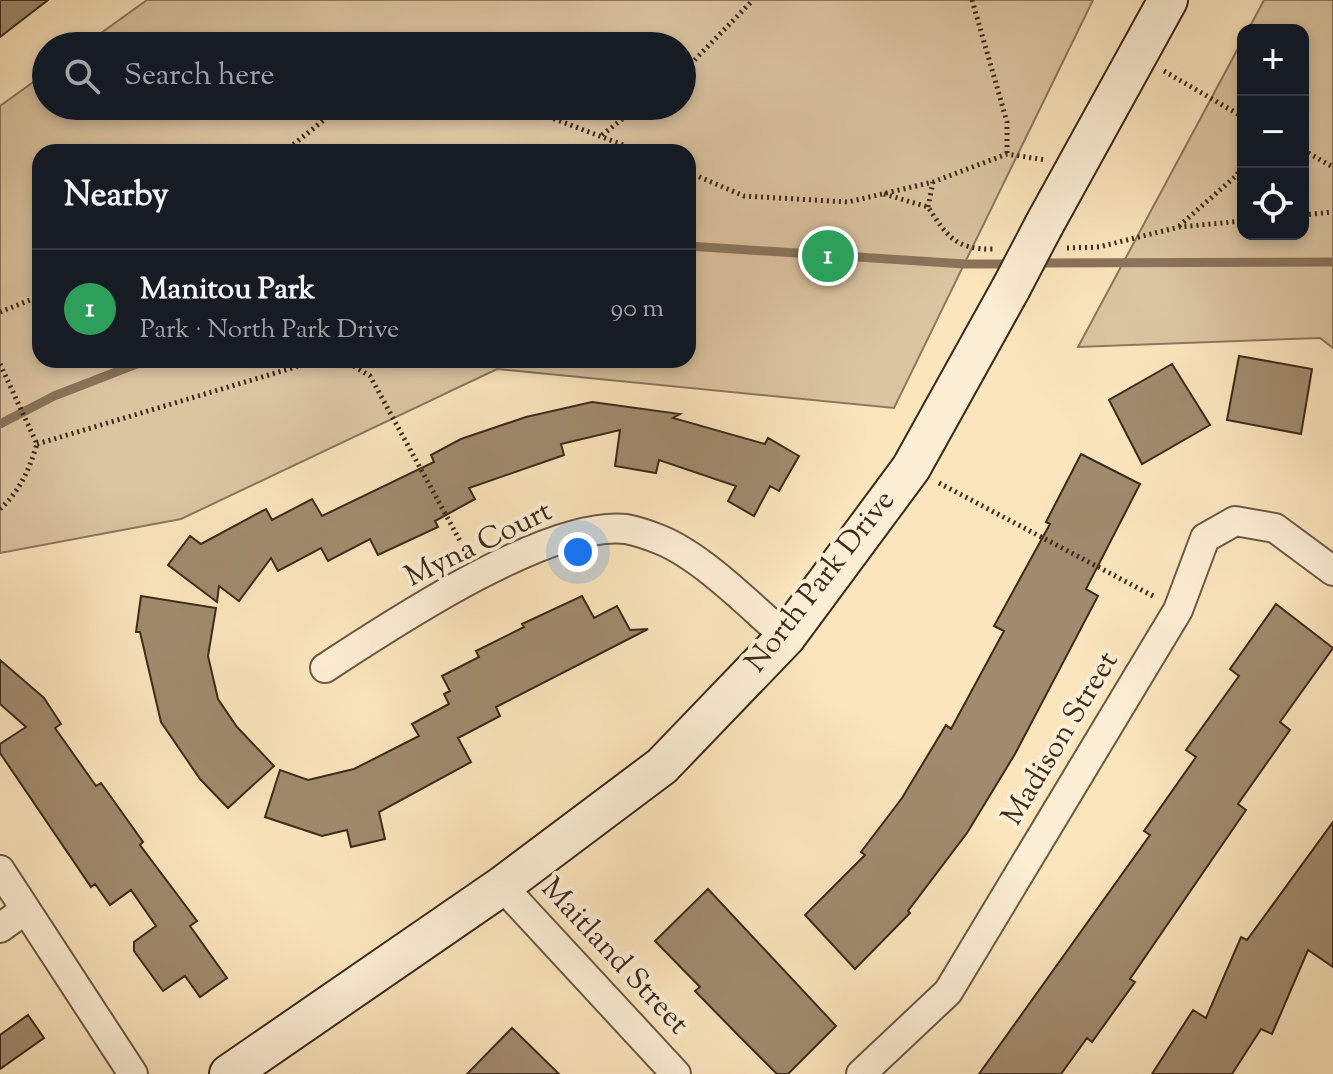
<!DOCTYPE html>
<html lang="en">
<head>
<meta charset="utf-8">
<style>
	body { margin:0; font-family:"Sorts Mill Goudy",serif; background:#20242c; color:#f1f3f6 }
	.controls { position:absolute; right:24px; top:24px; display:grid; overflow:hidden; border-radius:16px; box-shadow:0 4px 12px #0003 }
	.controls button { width:72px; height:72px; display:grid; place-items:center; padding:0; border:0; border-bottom:2px solid #363941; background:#171b24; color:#f1f3f6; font:40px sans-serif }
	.you { position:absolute; left:578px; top:552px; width:28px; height:28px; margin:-20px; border:6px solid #fff; border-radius:50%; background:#1a73e8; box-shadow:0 0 0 12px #1a73e833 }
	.badge { display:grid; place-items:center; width:52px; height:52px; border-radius:50%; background:#0b8043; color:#fff; font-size:26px; font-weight:700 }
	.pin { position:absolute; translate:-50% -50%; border:4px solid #fff; box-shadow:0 2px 8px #0006 }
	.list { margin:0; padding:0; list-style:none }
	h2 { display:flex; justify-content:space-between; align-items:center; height:104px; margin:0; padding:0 32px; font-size:34px }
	h2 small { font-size:26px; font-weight:400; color:#9ea1a6 }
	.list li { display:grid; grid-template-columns:52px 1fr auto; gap:24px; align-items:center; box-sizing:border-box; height:120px; padding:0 32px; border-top:2px solid #363941 }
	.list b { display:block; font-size:30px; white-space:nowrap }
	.list p { margin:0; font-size:26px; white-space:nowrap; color:#9ea1a6 }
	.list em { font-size:26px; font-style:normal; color:#9ea1a6 }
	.icon { flex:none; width:44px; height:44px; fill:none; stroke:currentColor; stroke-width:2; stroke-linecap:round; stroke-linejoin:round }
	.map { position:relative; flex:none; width:1333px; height:1074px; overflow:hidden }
	.search { position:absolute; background:#171b24; box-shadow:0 4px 12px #0003; left:32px; top:32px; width:664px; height:88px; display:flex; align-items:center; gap:20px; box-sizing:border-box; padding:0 28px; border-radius:44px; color:#9ea1a6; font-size:30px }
	.panel { position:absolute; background:#171b24; box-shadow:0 4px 12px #0003; left:32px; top:144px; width:664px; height:224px; border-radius:24px }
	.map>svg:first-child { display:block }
</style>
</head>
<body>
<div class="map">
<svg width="1333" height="1074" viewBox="0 0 1333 1074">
	<rect width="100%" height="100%" fill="#fbe5bd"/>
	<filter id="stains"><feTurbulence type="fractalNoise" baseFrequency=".0025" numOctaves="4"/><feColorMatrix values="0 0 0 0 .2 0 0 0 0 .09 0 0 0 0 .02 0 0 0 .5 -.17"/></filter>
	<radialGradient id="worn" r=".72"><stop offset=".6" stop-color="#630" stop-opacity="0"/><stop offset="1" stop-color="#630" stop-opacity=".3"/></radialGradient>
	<path fill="#dbc5a1" stroke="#8c785d" stroke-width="2" fill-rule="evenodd" d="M147,0H1093L894,408L497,369L181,519L0,553V106L46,73V106H682V46H83ZM40,152H688V360H40Z
		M1264,0H1333V348L1320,338L1078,347L1243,39V234H1303V30H1248Z"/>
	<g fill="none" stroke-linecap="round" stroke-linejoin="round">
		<path stroke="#89745a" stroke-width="9" d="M688,246L965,264H1012
			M1035,263L1333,262
			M0,424L54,396L147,360"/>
	</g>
	<path fill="#a08b6e" stroke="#3e2a19" stroke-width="2" d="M0,0H48L0,37Z
		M1239,356L1312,369L1301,434L1227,420Z
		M1172,364L1210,425L1142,464L1109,400Z
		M592,402L680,414L673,418L765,444L768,438L799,456L779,491L770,486L754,516L728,501L736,486L659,460L656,473L615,466L620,430L561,444L564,455L469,488L475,499L435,521L438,527L378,555L370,539L328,561L321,548L278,571L271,558L239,601L219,586L217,602L168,565L190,536L201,544L266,509L272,520L312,499L322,516L434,462L431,455L461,439L526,417Z
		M1081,454L1140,484L1086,589L1098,596L1015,754L967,833L908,911L910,913L855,969L805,915L865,855L861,852L902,798L946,725L951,729L1004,631L994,626L1050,524L1046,522Z
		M141,596L216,608L208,656L218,699L237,727L274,766L228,808L200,779L161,722L140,632H136Z
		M582,596L594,618L617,606L630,630L648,629L496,707L500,716L458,738L471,762L379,812L385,839L351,847L347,830L322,836L265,817L280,770L308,780L354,769L419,736L412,724L449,704L444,694L450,691L442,676L479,657L476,651L524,627L522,624Z
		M1276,604L1333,648L1280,722L1290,730L1238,804L1246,810L1130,979L1135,982L1092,1042L1087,1038L1061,1074H979L1150,835L1144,831L1196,757L1186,750L1239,676L1230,669Z
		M0,660L44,698L61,724L55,728L96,786L101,783L143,842L140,845L197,921L190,926L227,978L200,997L185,976L163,991L134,951V942L156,926L131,890L110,905L95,884L91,887L0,753V744L26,727L0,704Z
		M1333,822V967L1308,950L1272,1034L1261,1029L1232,1074H1152L1193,1010L1206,1018L1241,937L1247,940Z
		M708,889L836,1026L788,1074H777L737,1034L695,991L700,987L655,941Z
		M28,1015L44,1038L0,1069V1035Z
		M512,1028L559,1074H467Z"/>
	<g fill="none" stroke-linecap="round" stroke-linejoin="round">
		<defs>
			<path id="minor" d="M325,668C391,625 548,520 626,529C637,531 651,536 661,540C704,558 750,606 786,637
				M0,870L133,1074
				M502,886L676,1074
				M0,928L25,910
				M861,1074L948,992L1178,610L1205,538L1235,521L1275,528L1333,571"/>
			<path id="secondary" d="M1044,225L1168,0
				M229,1074L502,886L662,766L786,637L911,468L1011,288"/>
		</defs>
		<use href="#minor" stroke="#6d5942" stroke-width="32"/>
		<use href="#secondary" stroke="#3e2a19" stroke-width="42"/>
		<path stroke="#3e2a19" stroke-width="5" stroke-dasharray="2 4" stroke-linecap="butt" d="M972,0L1007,122V154
			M1164,71L1243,117
			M682,73L753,0
			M520,106L642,152
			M602,135L639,106
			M1303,150L1333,167
			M284,152L330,115L353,106
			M688,172L744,196L848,202L933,182L1007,154L1046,160
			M884,194L928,207C947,236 956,250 993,249
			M928,207L933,182
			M1303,215L1333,212
			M1179,226L1237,175L1243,160
			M1067,248L1099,247L1179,227L1243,221
			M0,312L40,296
			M325,360L347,362L370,376L465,550
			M0,364L37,444C29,470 20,491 0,509
			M37,444L319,360
			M939,483L1153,596"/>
		<use href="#minor" stroke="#fceed4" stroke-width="28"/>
		<use href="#secondary" stroke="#fceed4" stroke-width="38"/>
		<defs>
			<path id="secondary-bridge" d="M1011,288L1044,225"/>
		</defs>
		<use href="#secondary-bridge" stroke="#3e2a19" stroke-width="42" stroke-linecap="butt"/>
		<use href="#secondary-bridge" stroke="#fceed4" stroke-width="38"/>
	</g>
	<g text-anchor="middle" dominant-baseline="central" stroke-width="8" stroke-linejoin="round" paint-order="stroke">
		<g font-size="30" fill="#3e2a19" stroke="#fceed4">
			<text transform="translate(479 545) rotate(-26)">Myna Court</text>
			<text transform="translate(821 582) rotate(-52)">North Park Drive</text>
			<text transform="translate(1061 739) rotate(-59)">Madison Street</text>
			<text transform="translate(614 957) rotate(47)">Maitland Street</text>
		</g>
	</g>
	<rect width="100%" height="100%" filter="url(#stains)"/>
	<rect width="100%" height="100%" fill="url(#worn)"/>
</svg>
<div class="controls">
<button>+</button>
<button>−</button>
<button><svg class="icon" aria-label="locate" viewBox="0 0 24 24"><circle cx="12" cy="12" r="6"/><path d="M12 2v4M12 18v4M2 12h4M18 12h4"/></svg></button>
</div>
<div class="you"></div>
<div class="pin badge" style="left:828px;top:256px;background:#2e9e5b">1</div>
<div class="search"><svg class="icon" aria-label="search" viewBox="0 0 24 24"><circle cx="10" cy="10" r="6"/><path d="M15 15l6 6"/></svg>Search here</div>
<section class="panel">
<h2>Nearby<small></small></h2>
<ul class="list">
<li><span class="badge" style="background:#2e9e5b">1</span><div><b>Manitou Park</b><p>Park · North Park Drive</p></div><em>90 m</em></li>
</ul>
</section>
</div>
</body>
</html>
